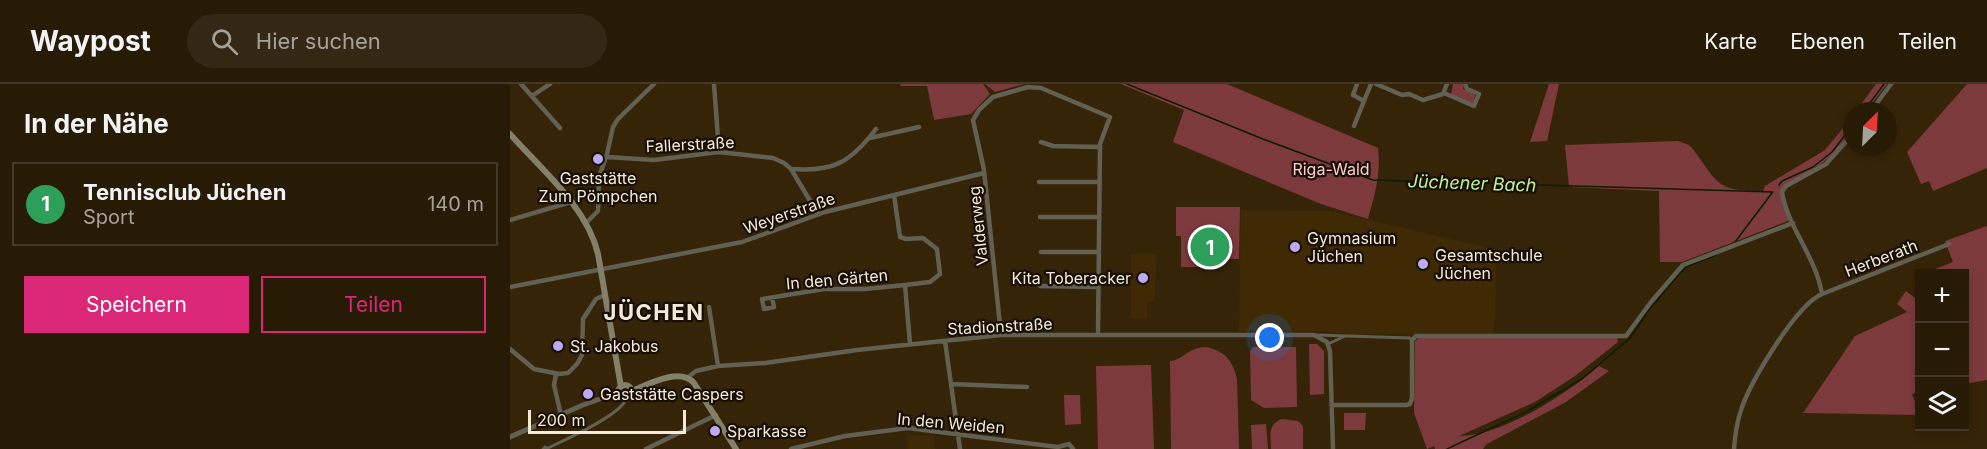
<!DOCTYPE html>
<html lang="de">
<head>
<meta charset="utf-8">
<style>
	body { margin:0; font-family:Inter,sans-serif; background:#342814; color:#f1f3f6 }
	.controls { position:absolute; right:18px; bottom:18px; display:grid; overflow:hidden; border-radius:0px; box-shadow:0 3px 9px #0003 }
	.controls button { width:54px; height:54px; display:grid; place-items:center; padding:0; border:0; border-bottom:2px solid #443928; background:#281b06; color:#f1f3f6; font:30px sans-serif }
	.compass { position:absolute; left:1333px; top:18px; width:54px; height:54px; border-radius:50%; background:#281b06; box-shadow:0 3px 9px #0003; rotate:24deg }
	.scale { position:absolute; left:18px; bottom:15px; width:158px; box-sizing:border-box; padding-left:6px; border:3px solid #f5e9d9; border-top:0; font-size:16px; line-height:21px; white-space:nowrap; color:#f5e9d9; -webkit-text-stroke:4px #170f05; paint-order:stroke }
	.you { position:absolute; left:760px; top:254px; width:21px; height:21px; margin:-15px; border:4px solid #fff; border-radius:50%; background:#1a73e8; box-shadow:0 0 0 9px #1a73e833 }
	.badge { display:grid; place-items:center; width:39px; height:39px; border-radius:50%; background:#db2777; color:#fff; font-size:20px; font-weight:700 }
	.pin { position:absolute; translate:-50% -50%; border:3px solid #fff; box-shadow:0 2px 6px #0006 }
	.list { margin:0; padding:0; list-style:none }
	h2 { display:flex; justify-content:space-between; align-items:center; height:78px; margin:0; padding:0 24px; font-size:26px }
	h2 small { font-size:20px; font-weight:400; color:#a5a19b }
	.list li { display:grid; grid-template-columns:39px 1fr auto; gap:18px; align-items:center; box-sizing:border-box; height:84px; margin:0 12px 12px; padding:0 12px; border:2px solid #443928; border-radius:0px }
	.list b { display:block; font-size:22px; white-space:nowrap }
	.list p { margin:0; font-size:20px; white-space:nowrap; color:#a5a19b }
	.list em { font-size:20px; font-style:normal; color:#a5a19b }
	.actions { display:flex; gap:12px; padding:18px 24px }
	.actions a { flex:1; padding:14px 0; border:2px solid #db2777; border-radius:0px; text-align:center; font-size:21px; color:#db2777 }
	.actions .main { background:#db2777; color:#fff }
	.icon { flex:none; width:33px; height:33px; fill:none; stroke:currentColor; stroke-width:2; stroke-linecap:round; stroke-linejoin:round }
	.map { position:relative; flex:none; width:1477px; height:365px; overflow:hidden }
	header { display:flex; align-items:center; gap:36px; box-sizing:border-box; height:84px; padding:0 30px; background:#281b06; border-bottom:2px solid #443928 }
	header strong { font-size:28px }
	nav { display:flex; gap:33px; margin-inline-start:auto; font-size:21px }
	.search { width:420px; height:54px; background:#342814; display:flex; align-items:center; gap:15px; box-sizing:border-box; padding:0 21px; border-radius:33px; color:#a5a19b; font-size:22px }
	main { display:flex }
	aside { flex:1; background:#281b06 }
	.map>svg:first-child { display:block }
</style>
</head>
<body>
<header>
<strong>Waypost</strong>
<div class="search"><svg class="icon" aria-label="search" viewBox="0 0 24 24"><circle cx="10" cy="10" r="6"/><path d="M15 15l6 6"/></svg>Hier suchen</div>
<nav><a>Karte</a><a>Ebenen</a><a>Teilen</a></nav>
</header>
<main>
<aside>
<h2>In der Nähe<small></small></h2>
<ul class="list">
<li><span class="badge" style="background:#2e9e5b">1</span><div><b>Tennisclub Jüchen</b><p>Sport</p></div><em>140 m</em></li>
</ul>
<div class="actions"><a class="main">Speichern</a><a>Teilen</a></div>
</aside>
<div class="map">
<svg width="1477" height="365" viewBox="0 0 1477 365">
	<rect width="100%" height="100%" fill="#362408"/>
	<path fill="#402a05" d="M731,126L821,127L987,166L984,250H835L812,247H729Z
		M621,170H646L645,217L637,218V235L621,234Z
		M397,351L424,352L425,365H398Z"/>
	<path fill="#7d3a3d" d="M390,0H473L480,10L461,30L424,36L417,2H391Z
		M475,0H514L485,8Z
		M611,0H717L868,64C871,90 865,110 858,135L811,120L663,58L674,26Z
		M943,0H953V5L965,11L964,18L960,19L941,11Z
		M1039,0H1049L1037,57L1020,58Z
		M1366,0H1377L1356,27H1346Z
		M1457,0H1477V84L1423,107L1419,97L1411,100L1397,68Z
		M1342,33C1342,68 1299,87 1273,103L1279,132L1278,137L1172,178H1150L1149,107L1059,103L1055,61L1168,57L1179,61L1183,65C1209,101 1207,107 1253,107L1255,102L1315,66Z
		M666,123H730L729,175L695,174L694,183H671V152H666Z
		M1477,142V296L1455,300L1454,189H1415L1443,178L1435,157Z
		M1396,207L1409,217V308L1402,310L1409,327V331L1293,329L1345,252L1397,228L1387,220Z
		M909,254H1107L1108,258L1065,292L1025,318L949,352C993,352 1056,310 1089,282L1099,287L1056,318L977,360L973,365H925L924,362L917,365L904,329L905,257Z
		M799,260H807L814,267V310L800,311Z
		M696,263C715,267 723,277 727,295L729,365H661L660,277C673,276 677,264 696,263Z
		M743,263H786L787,323L754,324L741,316L740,267Z
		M641,281L644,365H588L586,282Z
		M554,311H570L571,340L555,341Z
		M834,329H856L855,346H834Z
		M772,335L788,337L793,342V365H761C761,352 757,340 772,335Z
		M756,340L758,365H742L741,341Z"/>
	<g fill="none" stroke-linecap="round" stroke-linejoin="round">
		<path stroke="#0d1c00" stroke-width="1.5" d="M617,0L753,55L863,96L1263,108
			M1354,27L1374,0
			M1269,101L1272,97L1303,83L1322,68L1342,42
			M1225,158L1262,109
			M937,365L1016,328L1072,295L1121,253L1138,227L1172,187L1178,182L1206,171"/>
		<path stroke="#616052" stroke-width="3" d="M807,251L900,254L902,256
			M818,260L833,253
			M35,364H38C55,356 111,331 116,315"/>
		<path stroke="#616052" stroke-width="4.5" d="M11,0L50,44
			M204,0L209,68
			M866,0L892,11L899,10L913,16L933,10L937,0
			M934,9L964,22L969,10L957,5L955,0
			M22,12L40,0
			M854,17L861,0
			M1361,27L1381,0
			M844,42L854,17L843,11L847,0
			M360,54L409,43
			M531,58L543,62L590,63
			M97,73L144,76L209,68L263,74L274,79L281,85L308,130
			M281,85C323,88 340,79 366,45
			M529,98H590
			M384,111L390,153L396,155L413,154L427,165L430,190L420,198L395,201L400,260
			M530,133H589
			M0,136L61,118
			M76,139L88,127L89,93L97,70L103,43L108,35L144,0
			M531,168H589
			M530,202L588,203
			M0,203L232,158L315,128L474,89
			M1312,210C1306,173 1277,142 1272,108L1276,102L1316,80L1342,51
			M262,214L264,223L254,225L252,215L314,205H355L395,201
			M199,223L208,282
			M491,251L474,86L463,36L469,26L483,13L518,3L531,4L600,33L590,60L588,251
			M435,257L450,365
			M0,265L24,285L49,290L58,289L67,280L72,271L73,235L86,215L95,211
			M46,290L44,301L51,331
			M178,293L186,287L208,282L255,279L347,266L491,251H804L817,258L820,267L823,365
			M441,300L517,303
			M822,321H896L900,320L902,314V256L906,252H1116L1141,218L1173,181L1283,139
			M34,365L35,364
			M136,365L206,331
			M281,365L335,352L398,344L548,363L559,360L563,365
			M1224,365C1225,351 1227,337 1232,323C1242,296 1286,221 1312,210L1439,160"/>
		<path stroke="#616052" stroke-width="5" d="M0,353L73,321L109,308"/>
		<path stroke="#828069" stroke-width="6" d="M0,50C32,86 77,123 88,170L111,303
			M108 308a7 7 0 1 1 14 0a7 7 0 1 1-14 0Z
			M122,307C139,300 170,283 184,299L226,365"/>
	</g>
	<g fill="#bcaaf5" stroke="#170f05" stroke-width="2">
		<circle cx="88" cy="75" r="6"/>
		<circle cx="785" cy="163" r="6"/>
		<circle cx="913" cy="180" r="6"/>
		<circle cx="633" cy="194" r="6"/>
		<circle cx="48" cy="262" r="6"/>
		<circle cx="78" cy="310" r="6"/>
		<circle cx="205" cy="347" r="6"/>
	</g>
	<g text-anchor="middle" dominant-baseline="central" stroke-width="4.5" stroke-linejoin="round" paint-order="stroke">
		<g font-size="16" fill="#f5e9d9" stroke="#170f05">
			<text transform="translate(180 60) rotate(-3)">Fallerstraße</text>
			<text transform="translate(279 129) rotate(-19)">Weyerstraße</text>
			<text transform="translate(468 142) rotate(-96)">Valderweg</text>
			<text transform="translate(1371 174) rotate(-21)">Herberath</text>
			<text transform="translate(327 195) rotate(-5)">In den Gärten</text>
			<text transform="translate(490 242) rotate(-3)">Stadionstraße</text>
			<text transform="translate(441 339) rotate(5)">In den Weiden</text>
		</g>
		<g font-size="16" fill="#fdcfce" stroke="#170f05">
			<text x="821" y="85">Riga-Wald</text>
		</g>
		<g font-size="16" fill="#f5e9d9" stroke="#170f05" text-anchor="start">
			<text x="88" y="94" text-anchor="middle">Gaststätte<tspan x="88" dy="18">Zum Pömpchen</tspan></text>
			<text x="797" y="154">Gymnasium<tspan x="797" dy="18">Jüchen</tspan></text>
			<text x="925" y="171">Gesamtschule<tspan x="925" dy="18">Jüchen</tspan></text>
			<text x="621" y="194" text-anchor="end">Kita Toberacker</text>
			<text x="60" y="262">St. Jakobus</text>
			<text x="90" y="310">Gaststätte Caspers</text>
			<text x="217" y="347">Sparkasse</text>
		</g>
		<g font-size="18" font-style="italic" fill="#c2f497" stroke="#170f05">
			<text transform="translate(962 99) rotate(2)">Jüchener Bach</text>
		</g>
		<g font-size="22" font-weight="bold" letter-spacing="1.5" fill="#f5e9d9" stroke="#170f05">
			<text x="144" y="228">JÜCHEN</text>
		</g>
	</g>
</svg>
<div class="controls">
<button>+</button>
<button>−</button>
<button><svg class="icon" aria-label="layers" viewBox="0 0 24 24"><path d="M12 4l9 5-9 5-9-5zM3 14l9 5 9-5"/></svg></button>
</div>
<svg class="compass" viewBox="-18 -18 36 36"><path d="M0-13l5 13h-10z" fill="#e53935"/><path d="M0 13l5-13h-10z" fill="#a5a19b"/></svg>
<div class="scale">200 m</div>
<div class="you"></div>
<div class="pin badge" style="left:700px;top:163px;background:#2e9e5b">1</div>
</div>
</main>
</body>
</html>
